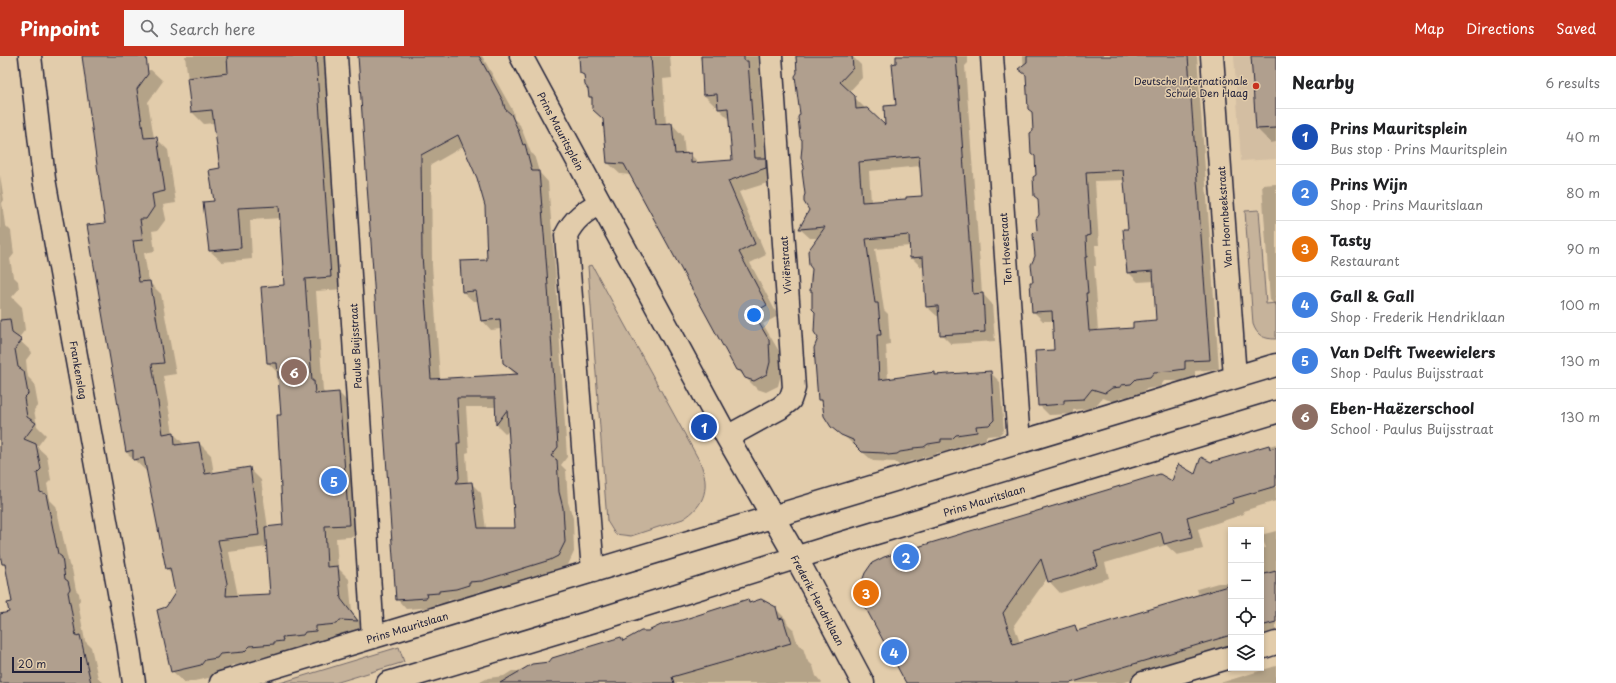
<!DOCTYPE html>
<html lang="en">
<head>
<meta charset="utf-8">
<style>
	body { margin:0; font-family:"Playpen Sans",sans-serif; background:#f6f6f6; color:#202124 }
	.controls { position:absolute; right:12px; bottom:12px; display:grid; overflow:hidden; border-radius:0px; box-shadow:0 2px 6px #0003 }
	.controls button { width:36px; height:36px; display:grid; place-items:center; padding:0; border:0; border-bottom:1px solid #e0e0e0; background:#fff; color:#202124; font:20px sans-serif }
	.scale { position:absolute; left:12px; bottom:10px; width:70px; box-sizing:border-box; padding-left:4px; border:2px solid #22223b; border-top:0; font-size:11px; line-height:14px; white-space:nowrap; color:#22223b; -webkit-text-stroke:3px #e2ccab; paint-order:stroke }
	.you { position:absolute; left:754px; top:259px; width:14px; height:14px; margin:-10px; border:3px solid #fff; border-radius:50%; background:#1a73e8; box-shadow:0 0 0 6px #1a73e833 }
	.badge { display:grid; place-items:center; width:26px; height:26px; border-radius:50%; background:#c8321e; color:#fff; font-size:13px; font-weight:700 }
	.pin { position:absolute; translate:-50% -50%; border:2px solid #fff; box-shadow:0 1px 4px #0006 }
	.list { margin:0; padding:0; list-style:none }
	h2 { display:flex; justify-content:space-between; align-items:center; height:52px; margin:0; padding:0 16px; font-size:17px }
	h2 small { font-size:13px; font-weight:400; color:#757577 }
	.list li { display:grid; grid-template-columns:26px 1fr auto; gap:12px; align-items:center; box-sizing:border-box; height:56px; padding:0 16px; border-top:1px solid #e0e0e0 }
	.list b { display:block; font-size:15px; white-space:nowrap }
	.list p { margin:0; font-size:13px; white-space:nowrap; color:#757577 }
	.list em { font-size:13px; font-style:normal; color:#757577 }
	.icon { flex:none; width:22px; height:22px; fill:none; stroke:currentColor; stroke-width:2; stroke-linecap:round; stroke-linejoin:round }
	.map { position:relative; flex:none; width:1276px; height:627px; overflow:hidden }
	header { display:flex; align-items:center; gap:24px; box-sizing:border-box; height:56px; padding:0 20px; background:#c8321e; color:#fff }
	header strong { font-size:19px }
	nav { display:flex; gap:22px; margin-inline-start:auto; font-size:14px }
	.search { width:280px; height:36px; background:#f6f6f6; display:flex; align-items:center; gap:10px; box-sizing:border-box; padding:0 14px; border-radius:0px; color:#757577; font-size:15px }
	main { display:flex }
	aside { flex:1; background:#fff }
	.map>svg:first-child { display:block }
</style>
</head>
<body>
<header>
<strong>Pinpoint</strong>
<div class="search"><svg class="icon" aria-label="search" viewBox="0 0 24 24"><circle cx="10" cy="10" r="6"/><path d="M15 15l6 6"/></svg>Search here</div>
<nav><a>Map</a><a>Directions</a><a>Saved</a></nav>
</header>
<main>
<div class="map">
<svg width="1276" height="627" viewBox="0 0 1276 627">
	<rect width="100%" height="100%" fill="#e2ccab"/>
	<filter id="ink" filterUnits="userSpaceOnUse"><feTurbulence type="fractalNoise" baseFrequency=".025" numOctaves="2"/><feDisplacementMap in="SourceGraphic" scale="8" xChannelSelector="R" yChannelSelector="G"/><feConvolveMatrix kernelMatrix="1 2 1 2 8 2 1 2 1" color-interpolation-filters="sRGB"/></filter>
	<g filter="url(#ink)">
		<path fill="#d3bea2" d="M1234,0H1276V103L1241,105Z"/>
		<path fill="#c6b39b" stroke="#746a6b" d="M1259,154L1266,248L1276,247V283C1264,283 1257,280 1253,268L1245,155Z
			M592,209L700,406C710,430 706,449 683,463L631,480L615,478L607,465L588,210Z
			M399,591L404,606L335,627H280Z"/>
		<path fill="#0003" fill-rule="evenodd" d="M84,0H135L137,16L151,14L163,25L148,46L154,82H156L168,94L176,147L163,149L166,163L158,174L152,175L155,195L144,197L149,226L161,238L176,318L163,320L173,377L185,389L199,387L211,399L214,418L249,412L261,424L268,472L284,470L282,360L279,318L268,307L285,230L281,162L250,164L252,203L222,206L210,195L215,146L221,113L214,67L204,68L192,56L185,0H326L343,233L316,235L323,335L326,338L339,337L351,349L360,480L336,482L338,512L349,523L352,556L368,576L352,575L349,580L327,581L328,586L315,591L294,592V597L286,599L262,601L256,608L232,609L229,613L216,616L213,621L185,627L172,615L176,537L172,518L167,513L148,415H146L126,396L88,170L106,168ZM267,491L271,539L238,540L229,496Z
			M359,0H482L513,55L514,63L520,69L531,97L534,99L539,116L548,126L556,225L567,401L561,409L566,414L568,446L573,462L574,496L568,509L565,511L492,534L478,535V538L466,542L448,544V547L436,548V551L406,553L397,543ZM464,90L478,122L486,150L488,205L463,236L473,245H479L482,264L491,274L501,273L504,307L516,319L440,323L432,209L431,109ZM466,351H496L497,369L506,378L509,374L516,473H486L481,437L471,427H468L466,397L469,396Z
			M578,0H670L672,22L663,23L666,68H672L683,80L685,98H690L699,107L733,105L730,64L719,53V50H715L704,39L703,14L700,0H758L765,103L777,114V124L739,136L766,199L750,207L778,260L763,268L780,297L781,318L778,330L766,336L757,333L737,313L631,119L620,118L608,107L604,63L590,41L580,2Z
			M795,0H852L861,9L862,22L849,36L864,51L865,53L887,71L897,50V0H968V7L965,10L982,237L992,248L995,285L951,288L941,278L940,260H937L927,251L925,211H921L911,201L910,190L875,193L884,254L888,258L890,288L886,289L888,324L935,317L937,319L990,316L1000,326L1004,374L999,379L986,380V386L966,388L962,392L950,393V395L937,397L934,400L922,401V404L910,405L907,408L899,409L895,406L873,405L832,370L824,348L819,343V282L813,237L811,235L818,182H810L800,173L811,154L806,138L797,9ZM921,110L923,141L907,144L871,146L869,115Z
			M1023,0H1197L1219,313L1195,315V322L1181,325H1164L1160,331L1146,333L1141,338L1130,339V341H1122L1115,346L1102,342L1094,352L1073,354V358L1049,359L1039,349L1055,295L1054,265H1043L1033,255L1034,227L1040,159L1033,56L1027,19L1024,17ZM1125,124L1129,174L1128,216L1138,226L1155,225L1157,265L1134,273L1098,275L1096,247H1097L1094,210H1096L1095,189H1099L1095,125Z
			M1252,0H1276V86L1271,87L1257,73Z
			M0,119L4,144L2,147L5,169L11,175L14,198L10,203L13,220L18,225L19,233L12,241L22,251L25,274L18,283L32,296L26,304L27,314L28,321L34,327L38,349L34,354L37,370L46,379L37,391L47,400L51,424L47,428L50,444L56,450L69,509L72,513L76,534L79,537L80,544L78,547L85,585L91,591L98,622L103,627H0V559L10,557L14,547L6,511L3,508L2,503H0Z
			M1276,128V250L1270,244L1262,129Z
			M1276,388V445L1243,455L1244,458L1198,473L1203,493L1177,499L1166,489L1105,507L1109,522L1060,537L1049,525L1048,521L1014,569L1020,587L1074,570L1079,575L1199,539L1197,533L1218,527H1231V594L1122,627H907L864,547L1172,426L1195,420L1211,407Z
			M1276,475V580L1261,585V512L1265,510L1261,496V492H1266L1261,479Z
			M748,544L751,547L775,552L786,563L787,567L793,573L797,586L803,592L807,604L813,610L816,620L822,627H478L488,622L504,620L512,615H518L533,609L550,607L621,582L624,585L649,576Z
			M1276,610V627H1220Z"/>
		<path fill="#b09f8e" stroke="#22223b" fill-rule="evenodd" d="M82,0H146L148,18L137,33L144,82L157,81L165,135L152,138L154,151L146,163H140L143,184L133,185L139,226L150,225L164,307L152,308L163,378L174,376L175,389L199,386L205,418L250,411L259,479L218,484L227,527L226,540L270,538L265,471L283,469L277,359H281L277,307H267L261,231L284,229L279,150L238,152L241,192L209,195L203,146L214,145L209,114L220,112L212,54L191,56L187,22L228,17L227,0H316L331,221L305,223L312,325H314L315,338L339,336L349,469L325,470L327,511L338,510L341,543L358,565L340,564L337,568L316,570V575L305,576L303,579L282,581L283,585L274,586V588L250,590L244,596L220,598L217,602L205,604L201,609L171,616L157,554L166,551L175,537L170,512L166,513L144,402L133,404V394L126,396L87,169L105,167Z
			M358,0H479L503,45L505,53L511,58L518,74L523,89L525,88L532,115H539L547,215L558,391L551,400L557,404L559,436L563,452L565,486L558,500L550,504L482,525L469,526V529L456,533L439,535V537L426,538L427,542L396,544ZM458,79L477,122L485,150L487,204L460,205L462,236L476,235L481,265L500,263L503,307L518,318L431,323L422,199L421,99ZM457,342H495L496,369L507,354L515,472H478L472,426L456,427L459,422L457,387H460Z
			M579,0H651L656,68L672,67L675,98L691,97V107L732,104L728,52L718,53L717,38L703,39L701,0H744V5H748L755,102H766V112L728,125L755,188L739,196L767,249L753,257L769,284L770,306L767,318L754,325L745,322L741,315L736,314L624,108L607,107L603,63L592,53V41H589L588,33L585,29L584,19L580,17Z
			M796,0H852L853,12L840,26L855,40L856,53L867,52L885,69L884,50L896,49L892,8L896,7V0H956L973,238L983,237L985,276L940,279L938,250L926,251L923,201L910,202L909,179L866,183L875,247H878L881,279H877L879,324L935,316V319L991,315L994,364L989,369L976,370L977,376L956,379L952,383H941V386L928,388L924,391L913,392V394L900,396L897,398L888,399L884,397L862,396L854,388L853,384L841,379L831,371L824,360L822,344H818L814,292L818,282L814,276L815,256L812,253V235H810L812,213L809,209L808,195L825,171L799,173L809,154L804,146V141L805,138L802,115L804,111L801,101L802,91V84L800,81L798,61L800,58L799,51L795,20L797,17ZM919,100L922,140L906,141V143L862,146L859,106Z
			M1027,0H1188L1210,304L1185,305V313L1171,315L1154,316L1150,321L1136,323L1131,328L1121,329V331L1112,332L1105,337L1092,333L1084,343L1064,344V348L1038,350L1035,295L1054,294L1052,255L1032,256L1030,226H1033L1031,209L1035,200L1033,178L1037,174L1036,163L1039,159L1038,143L1034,140L1033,121L1036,119L1035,100L1031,97L1030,77L1033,75L1032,56L1028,53L1026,19L1018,13L1027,6ZM1123,114L1128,173H1123L1127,217L1153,215L1156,264L1133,266V272L1089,275L1086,237H1088L1085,201H1087L1086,180L1090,179L1086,116Z
			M1251,0H1276V72L1256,73Z
			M10,263L12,277L22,284L15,293L18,311L24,315L28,338L24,342L27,361L36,367L24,383L36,388L41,413L37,417L40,436L46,438L58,498L62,501L65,523L68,525L70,533L68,536L76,580L80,579L91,627H0V558L9,556L7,547L12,546L5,508H2L0,498V264Z
			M1269,389L1270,393L1276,391V430L1232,443L1233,447L1187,461L1192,481L1164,488L1161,476L1094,496L1098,510L1076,518L1048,526L1041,503L1003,557L1013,588L1075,569L1077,575L1231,529V579L1070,627H906L863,547L861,528L865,517L872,507L884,501L1160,418L1172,425L1178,408L1195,418L1201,401L1211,406Z
			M1276,515V566L1261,570V519Z
			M748,543L749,547L761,543L776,551L779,563L783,562L791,587L672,621L674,627H500L532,608L549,606L552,602L621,581L623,585L641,575H648L663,568L679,565Z"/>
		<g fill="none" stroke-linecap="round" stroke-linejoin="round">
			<defs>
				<path id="street" d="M30,0L44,123L128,586L134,627
					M336,0L373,581
					M521,0L727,381L796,501L863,627
					M992,0L1019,387
					M1212,0L1235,321
					M727,381L780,352L790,344L794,332L771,0
					M593,515L566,179C574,163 585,155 600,147
					M1261,592L1276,587
					M221,627L1276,309
					M388,627L594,565L846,486L1276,356
					M1143,627L1231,601"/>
			</defs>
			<use href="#street" stroke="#22223b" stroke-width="25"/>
			<use href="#street" stroke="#e2ccab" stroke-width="22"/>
		</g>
	</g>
	<circle fill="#c8321e" stroke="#e2ccab" stroke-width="1.5" cx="1256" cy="30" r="4"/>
	<g text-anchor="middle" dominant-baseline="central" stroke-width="3" stroke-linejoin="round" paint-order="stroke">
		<g font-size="10" fill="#22223b" stroke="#e2ccab" text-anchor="end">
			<text x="1248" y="24">Deutsche Internationale<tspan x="1248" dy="12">Schule Den Haag</tspan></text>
		</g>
		<g font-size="10" fill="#22223b" stroke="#e2ccab">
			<text transform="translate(561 75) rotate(62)">Prins Mauritsplein</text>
			<text transform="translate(1224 161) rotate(-94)">Van Hoornbeekstraat</text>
			<text transform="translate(1005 193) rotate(-94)">Ten Hovestraat</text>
			<text transform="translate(785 209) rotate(-94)">Viviënstraat</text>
			<text transform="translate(355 290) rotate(-93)">Paulus Buijsstraat</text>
			<text transform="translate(79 314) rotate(80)">Frankenslag</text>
			<text transform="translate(984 444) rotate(-17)">Prins Mauritslaan</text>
			<text transform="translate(818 544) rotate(62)">Frederik Hendriklaan</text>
			<text transform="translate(407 571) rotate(-17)">Prins Mauritslaan</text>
		</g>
	</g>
</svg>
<div class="controls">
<button>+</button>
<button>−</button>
<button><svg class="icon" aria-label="locate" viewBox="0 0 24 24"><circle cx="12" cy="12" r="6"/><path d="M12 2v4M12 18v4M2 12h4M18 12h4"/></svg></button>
<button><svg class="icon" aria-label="layers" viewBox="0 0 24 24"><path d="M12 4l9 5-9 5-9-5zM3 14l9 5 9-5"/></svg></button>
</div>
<div class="scale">20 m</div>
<div class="you"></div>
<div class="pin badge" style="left:704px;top:371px;background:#1a4fb4">1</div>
<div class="pin badge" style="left:906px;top:501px;background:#3f7fe0">2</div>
<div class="pin badge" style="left:866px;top:537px;background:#e8710a">3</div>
<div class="pin badge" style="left:894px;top:596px;background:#3f7fe0">4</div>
<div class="pin badge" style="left:334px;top:425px;background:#3f7fe0">5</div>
<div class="pin badge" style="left:294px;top:316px;background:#8d6e63">6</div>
</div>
<aside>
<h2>Nearby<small>6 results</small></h2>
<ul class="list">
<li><span class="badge" style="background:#1a4fb4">1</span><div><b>Prins Mauritsplein</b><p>Bus stop · Prins Mauritsplein</p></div><em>40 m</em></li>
<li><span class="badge" style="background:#3f7fe0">2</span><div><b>Prins Wijn</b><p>Shop · Prins Mauritslaan</p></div><em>80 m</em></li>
<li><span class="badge" style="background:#e8710a">3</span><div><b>Tasty</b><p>Restaurant</p></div><em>90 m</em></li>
<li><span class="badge" style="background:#3f7fe0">4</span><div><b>Gall &amp; Gall</b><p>Shop · Frederik Hendriklaan</p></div><em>100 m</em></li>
<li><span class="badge" style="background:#3f7fe0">5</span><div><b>Van Delft Tweewielers</b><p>Shop · Paulus Buijsstraat</p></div><em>130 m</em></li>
<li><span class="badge" style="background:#8d6e63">6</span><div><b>Eben-Haëzerschool</b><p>School · Paulus Buijsstraat</p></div><em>130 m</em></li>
</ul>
</aside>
</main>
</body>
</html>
